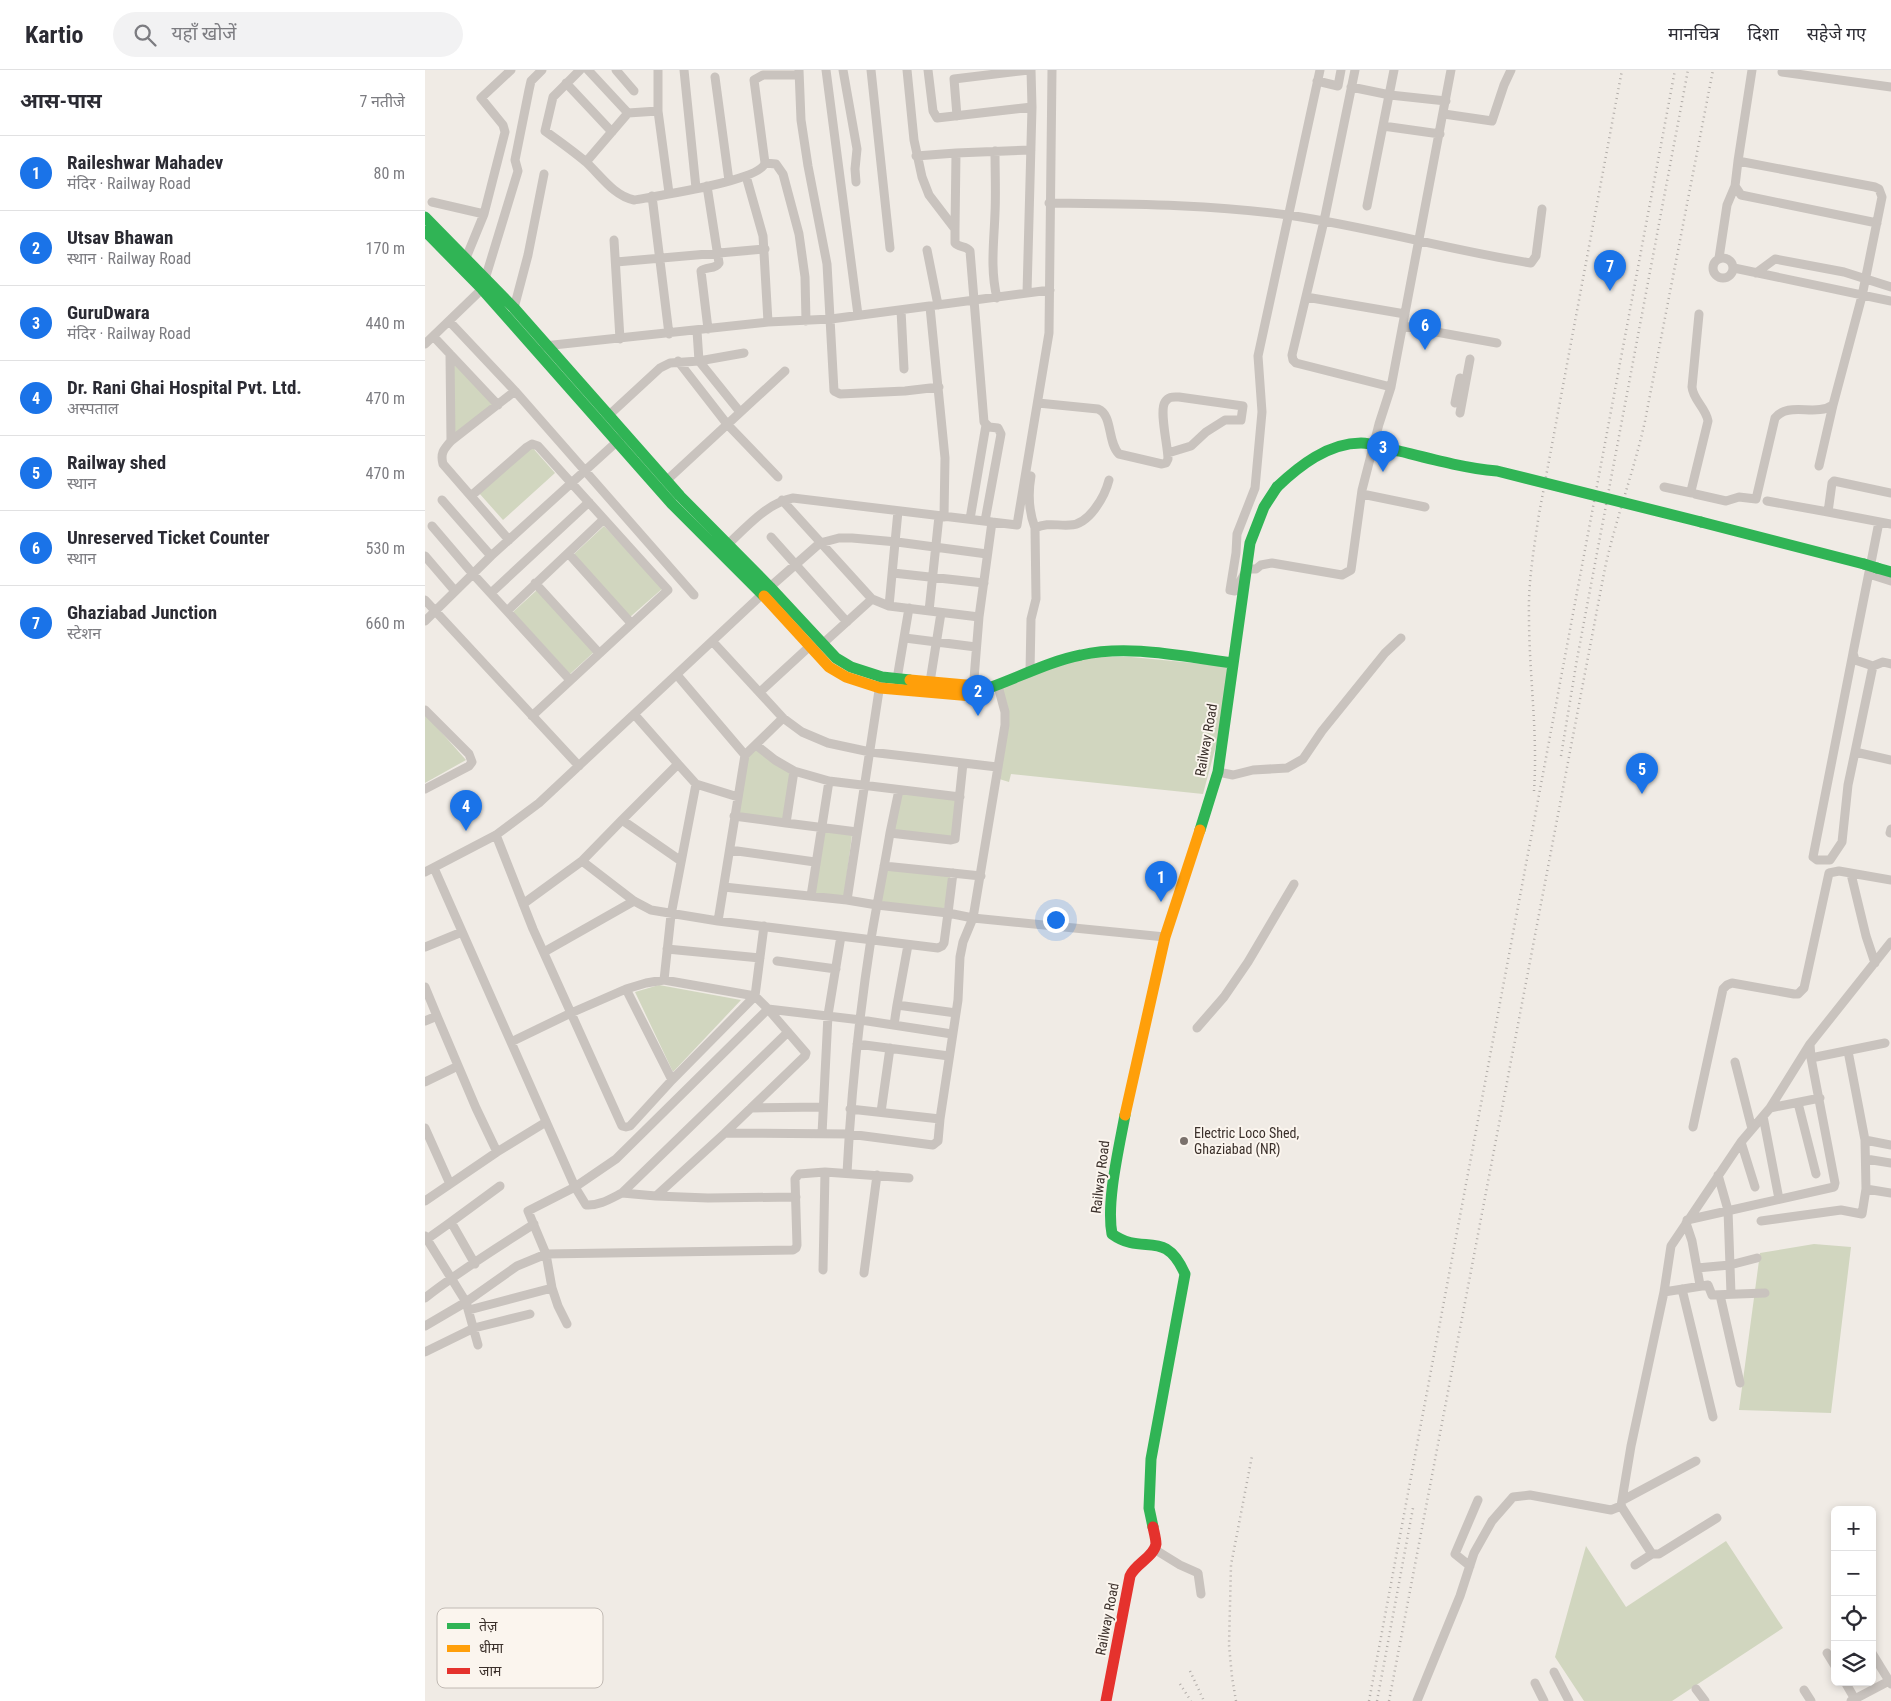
<!DOCTYPE html>
<html lang="hi">
<head>
<meta charset="utf-8">
<style>
	body { margin:0; font-family:"Roboto Condensed","Noto Sans Devanagari",sans-serif; background:#f2f2f3; color:#2b2b33 }
	.controls { position:absolute; right:15px; bottom:15px; display:grid; overflow:hidden; border-radius:8px; box-shadow:0 2px 8px #0003 }
	.controls button { width:45px; height:45px; display:grid; place-items:center; padding:0; border:0; border-bottom:1px solid #e1e1e2; background:#fff; color:#2b2b33; font:25px sans-serif }
	.you { position:absolute; left:630px; top:849px; width:18px; height:18px; margin:-12px; border:4px solid #fff; border-radius:50%; background:#1a73e8; box-shadow:0 0 0 8px #1a73e833 }
	.badge { display:grid; place-items:center; width:32px; height:32px; border-radius:50%; background:#1a73e8; color:#fff; font-size:16px; font-weight:700 }
	.pin { position:absolute; translate:-50% -41px; filter:drop-shadow(0 1px 2px #0008) }
	.pin::after { content:''; position:absolute; top:26px; width:18px; height:15px; background:inherit; clip-path:polygon(0 0,100% 0,50% 100%) }
	.list { margin:0; padding:0; list-style:none }
	h2 { display:flex; justify-content:space-between; align-items:center; height:65px; margin:0; padding:0 20px; font-size:21px }
	h2 small { font-size:16px; font-weight:400; color:#7c7c81 }
	.list li { display:grid; grid-template-columns:32px 1fr auto; gap:15px; align-items:center; box-sizing:border-box; height:75px; padding:0 20px; border-top:1px solid #e1e1e2 }
	.list b { display:block; font-size:19px; white-space:nowrap }
	.list p { margin:0; font-size:16px; white-space:nowrap; color:#7c7c81 }
	.list em { font-size:16px; font-style:normal; color:#7c7c81 }
	.icon { flex:none; width:28px; height:28px; fill:none; stroke:currentColor; stroke-width:2; stroke-linecap:round; stroke-linejoin:round }
	.map { position:relative; flex:none; width:1466px; height:1631px; overflow:hidden }
	header { display:flex; align-items:center; gap:30px; box-sizing:border-box; height:70px; padding:0 25px; background:#fff; border-bottom:1px solid #e1e1e2 }
	header strong { font-size:24px }
	nav { display:flex; gap:28px; margin-inline-start:auto; font-size:18px }
	.search { width:350px; height:45px; background:#f2f2f3; display:flex; align-items:center; gap:12px; box-sizing:border-box; padding:0 18px; border-radius:28px; color:#7c7c81; font-size:19px }
	main { display:flex }
	aside { flex:1; background:#fff }
	.map>svg:first-child { display:block }
</style>
</head>
<body>
<header>
<strong>Kartio</strong>
<div class="search"><svg class="icon" aria-label="search" viewBox="0 0 24 24"><circle cx="10" cy="10" r="6"/><path d="M15 15l6 6"/></svg>यहाँ खोजें</div>
<nav><a>मानचित्र</a><a>दिशा</a><a>सहेजे गए</a></nav>
</header>
<main>
<aside>
<h2>आस-पास<small>7 नतीजे</small></h2>
<ul class="list">
<li><span class="badge">1</span><div><b>Raileshwar Mahadev</b><p>मंदिर · Railway Road</p></div><em>80 m</em></li>
<li><span class="badge">2</span><div><b>Utsav Bhawan</b><p>स्थान · Railway Road</p></div><em>170 m</em></li>
<li><span class="badge">3</span><div><b>GuruDwara</b><p>मंदिर · Railway Road</p></div><em>440 m</em></li>
<li><span class="badge">4</span><div><b>Dr. Rani Ghai Hospital Pvt. Ltd.</b><p>अस्पताल</p></div><em>470 m</em></li>
<li><span class="badge">5</span><div><b>Railway shed</b><p>स्थान</p></div><em>470 m</em></li>
<li><span class="badge">6</span><div><b>Unreserved Ticket Counter</b><p>स्थान</p></div><em>530 m</em></li>
<li><span class="badge">7</span><div><b>Ghaziabad Junction</b><p>स्टेशन</p></div><em>660 m</em></li>
</ul>
</aside>
<div class="map">
<svg width="1466" height="1631" viewBox="0 0 1466 1631">
	<rect width="100%" height="100%" fill="#f0ebe5"/>
	<path fill="#d1d6bf" d="M27,290L69,335L27,366Z
		M106,376L130,403L78,450L54,423Z
		M179,456L238,518L205,547L149,484Z
		M112,520L169,582L145,604L88,542Z
		M660,587H706L800,596L803,598L792,672L778,724L586,704L584,712L571,708L583,643L582,633L575,616Z
		M0,644L41,690L0,713Z
		M329,679L367,702L359,752L312,744L322,686Z
		M476,723L531,729L527,768L468,761Z
		M398,761L427,765L419,827L390,823Z
		M462,799L526,804L519,840L456,832Z
		M234,915L316,930L248,1002L210,922Z
		M1389,1174L1426,1177L1406,1343L1314,1340L1335,1183Z
		M1301,1471L1358,1558L1247,1631H1159L1130,1587L1161,1476L1201,1537Z"/>
	<g fill="none" stroke-linecap="round" stroke-linejoin="round">
		<path stroke="#c9c3be" stroke-width="9" d="M155,0L128,27L120,61C134,71 148,81 161,92C176,106 189,126 209,130C231,126 335,111 340,93L329,10L338,5H374
			M163,0L203,43
			M191,0L209,21
			M259,0L271,118
			M374,0L376,50L383,96L402,194L409,321L415,324L480,321L514,317
			M401,0L433,245
			M418,0L432,79L430,99L431,112
			M446,0L465,178
			M482,0L489,70L497,107L504,125L530,159V173C534,178 541,175 545,181L559,352L564,357L573,358L576,364L560,451
			M503,0L508,41L512,48L607,37
			M895,0L833,286L837,342L830,418L812,464L811,483L805,520L810,521L822,499H831L836,495L847,493L917,505L926,500L937,420L954,354L966,317L1026,0
			M930,0L899,151L867,285L868,290L871,293L966,317
			M1357,2L1466,17
			M290,7L304,111
			M892,11L913,16L916,0
			M141,13L187,62
			M926,17L965,25L1021,31
			M233,41V0
			M1019,44L1067,51L1079,15L1086,0
			M532,46L529,9L604,0
			M958,56L1015,64
			M570,81C570,102 571,123 570,143C569,172 565,199 572,228
			M491,86L531,83L606,80
			M1313,91L1310,116L1316,125L1452,153
			M161,92L203,43L233,41L244,123
			M340,93L351,94L358,104L374,164L380,207L381,251
			M321,106L338,166L343,252
			M282,116L294,193C290,200 281,196 276,201L283,259
			M227,126L244,264
			M7,132L59,144
			M624,133C704,134 784,134 863,145C945,157 1024,180 1106,193L1111,186L1117,139
			M942,136L969,0
			M530,159L531,83
			M189,170L195,269
			M502,180L513,235
			M1288 198a10 10 0 1 1 20 0a10 10 0 1 1-20 0Z
			M41,188L59,144L80,62L78,55L56,28L86,0
			M1294,188L1302,135L1310,116
			M191,192L340,179
			M1309,198L1466,231
			M1331,203L1350,189L1419,202L1466,217
			M602,223L607,37L606,0
			M881,227L980,244
			M505,237L520,388L519,447
			M89,238L103,185L119,104
			M476,240L479,299
			M1274,244L1267,317C1268,330 1281,338 1283,351L1266,421L1270,424L1301,431L1314,427L1331,429L1350,348C1363,331 1391,347 1408,335L1437,226L1457,127L1454,119L1450,117L1313,91L1327,0
			M24,251L90,321L269,525
			M978,256L1072,273
			M272,261L274,291L315,342
			M9,267L73,335
			M0,274L57,219L93,101L90,90L104,20L106,11L117,0
			M119,276L343,252L406,249L625,220
			M25,284L26,371
			M253,291L302,354L353,407
			M613,333L673,339C688,345 682,372 694,384L737,394L741,393L743,389C743,376 734,341 740,332C744,326 748,327 754,327L818,336L816,350H800L781,362L766,376L743,383
			M1030,333L1035,308
			M1035,343L1045,289
			M183,346L235,298L245,293L274,291L319,283
			M1394,396L1408,335
			M606,406C603,423 604,442 610,458
			M241,411L360,301
			M1239,417L1267,423
			M1466,423L1409,411L1407,413L1403,442L1466,454
			M937,424L1000,437
			M46,426L102,377L107,374L113,376L243,520L107,646
			M17,430L66,486
			M357,430L447,529
			M1342,431L1403,442
			M545,449L561,355
			M1454,452L1428,583L1430,590L1448,596L1458,592L1466,594
			M7,456L48,504L145,610
			M346,467L422,552
			M84,470L18,394C15,383 19,379 26,371L90,321
			M300,477C320,459 341,433 368,428L592,455L624,263L627,0
			M143,483L206,553
			M0,486L30,521
			M468,503L559,513
			M1444,504L1466,511
			M110,513L174,583
			M66,523L164,432
			M0,530L154,696
			M464,536L473,441
			M82,541L179,449
			M504,541L514,446
			M0,551L66,486L196,368
			M480,568L551,577
			M288,572L358,648L377,662L403,673L445,682L572,697
			M394,577L447,529L464,536L554,547
			M1428,583L1388,787L1392,790H1405L1417,772L1423,715L1430,682
			M1448,596L1430,682L1466,690
			M605,602L606,549L611,529L610,458C623,452 632,456 645,455C664,455 680,426 684,410
			M252,605L320,685L293,851
			M472,609L484,538
			M505,612L516,543
			M548,621L554,547L567,452
			M335,622L385,576
			M0,640L44,684L47,692L44,696L0,719
			M209,644L253,694
			M331,675L350,690L369,701L404,711L535,727
			M320,685L358,648
			M793,702L808,705L828,700L862,698L878,689L897,661L960,583L976,568
			M474,720L465,763L526,770L530,769L538,693
			M309,746L361,753L369,701
			M361,753L432,762
			M1465,763L1466,759
			M71,765L108,859L197,1056L201,1057L205,1056L247,1010L330,926L343,939L381,983L380,986L300,1063L231,1126L197,1123
			M305,780L390,792
			M157,791L197,750
			M256,791L197,750L253,694L271,714L313,727
			M459,796L556,806
			M9,798L150,1117L161,1135C174,1136 185,1129 197,1123L363,962
			M0,802L71,765L114,733L345,517L395,473L414,468H427L472,472L562,484
			M1426,804L1441,866L1450,893
			M299,817L422,830L455,614
			M386,826L404,711
			M422,830L452,835L523,843L528,803
			M98,834L157,791L209,831L226,840L293,851L513,878L517,876L519,873L523,843L548,848L740,867
			M483,875L472,935L531,943
			M0,877L37,862
			M242,879L335,888
			M119,882L209,831
			M352,891L411,899
			M239,910L246,845L271,714
			M0,917L12,946L0,951
			M12,946L51,1038L72,1082
			M469,955L472,935
			M772,958L799,927L823,892L869,814
			M86,972L146,943L201,919
			M432,974L524,986
			M1386,988L1460,973
			M1310,992L1327,1059
			M247,1010L201,919L221,913L239,910L330,926L339,856
			M0,1012L33,996
			M1373,1033L1391,1104
			M326,1038L398,1037
			M1345,1038L1395,1028
			M425,1039L515,1049
			M456,1042L465,978
			M1338,1046L1354,1129
			M1268,1057L1298,919L1302,915L1307,913L1369,924H1373L1379,918L1404,803L1414,801L1466,810
			M0,1058L25,1114
			M300,1063L424,1064L508,1075L513,1071L515,1049L533,930L535,887L538,872L548,848L580,655V642L573,616
			M397,1064L403,945L416,866
			M1440,1070L1466,1075
			M1316,1072L1330,1117
			M1441,1089L1466,1093
			M422,1103C426,1025 434,946 446,869C452,833 459,799 465,763
			M1293,1105L1303,1140L1306,1224
			M1441,1119L1466,1123
			M231,1126L283,1128L371,1127
			M0,1131L72,1082L121,1052
			M1262,1150L1409,1117L1410,1113L1386,988L1385,974
			M1336,1151L1416,1140L1437,1144L1441,1119L1440,1070L1423,981
			M1261,1153L1267,1171L1275,1215
			M0,1166L41,1232L53,1275
			M2,1169L26,1152
			M50,1194L26,1152L75,1116
			M1272,1198L1305,1195L1332,1188
			M398,1200L400,1102
			M439,1203L452,1105
			M1257,1219L1288,1347
			M1239,1222L1283,1215L1287,1225L1340,1223
			M1295,1225L1315,1313
			M0,1228C34,1201 72,1178 109,1154
			M44,1240L127,1218
			M142,1254L133,1236L127,1218L121,1184L103,1141L150,1117L191,1089L343,939L436,950L527,964
			M0,1256L41,1232L92,1196L121,1184L368,1180L371,1178L372,1175L370,1109L374,1104L400,1102L484,1108
			M0,1282L49,1258L105,1244
			M1198,1430L1271,1391
			M1196,1436L1227,1484H1234L1292,1448
			M729,1479L755,1495L773,1503L776,1524
			M1210,1495L1227,1484
			M1045,1496L1030,1484L1053,1430
			M1402,1583L1410,1596
			M1447,1583L1466,1614
			M1129,1602L1144,1631
			M1420,1612L1431,1631
			M1110,1613L1119,1631
			M1271,1619L1280,1631
			M1379,1620L1386,1631
			M992,1631L1035,1526L1049,1483L1067,1451L1088,1427L1105,1425L1186,1440L1196,1436L1206,1376L1239,1222L1246,1176L1316,1072L1345,1038L1385,974L1466,872
			M1426,1631L1466,1610"/>
		<path stroke="#30b455" stroke-width="11" d="M0,147L89,238L255,426L345,517L411,588L426,597L457,607L485,610
			M0,161L57,219L247,434L339,526
			M1276,452L1439,494
			M1452,498L1466,502
			M555,621C589,610 621,592 656,585C705,574 759,587 808,593
			M775,760L793,702L825,473L839,437L852,417
			M700,1045C694,1078 681,1132 687,1164C719,1187 739,1157 760,1204L726,1389L724,1438L728,1457"/>
		<path stroke="#ff9f0a" stroke-width="11" d="M339,526L404,597L421,607L455,618L547,626L553,625L555,621
			M485,610L552,616L555,621
			M700,1045L740,867L775,760"/>
		<path stroke="#e5322d" stroke-width="11" d="M681,1631L705,1506C710,1494 729,1487 731,1474C731,1469 729,1462 728,1457"/>
		<path stroke="#b1aca8" stroke-width="2.5" stroke-dasharray="1 4" stroke-linecap="butt" d="M1136,686L1152,589L1263,0
			M1109,721C1113,662 1104,605 1104,546C1103,512 1109,478 1114,444L1197,0
			M765,1601L779,1631
			M755,1614L766,1631
			M811,1631L807,1607L804,1575L806,1495L827,1386
			M944,1631L1250,0
			M952,1631L988,1438
			M964,1631L1180,498C1191,448 1209,401 1220,351L1288,0"/>
		<path stroke="#30b455" stroke-width="11" d="M852,417C874,396 903,373 936,373C948,373 962,379 974,381C1006,389 1039,398 1072,401L1276,452
			M1439,494L1452,498"/>
	</g>
	<circle fill="#7a716c" stroke="#fbf5ee" stroke-width="2" cx="759" cy="1071" r="5"/>
	<g text-anchor="middle" dominant-baseline="central" stroke-width="4" stroke-linejoin="round" paint-order="stroke">
		<g font-size="14" fill="#3b302b" stroke="#fbf5ee">
			<text transform="translate(781 670) rotate(-80)">Railway Road</text>
			<text transform="translate(675 1107) rotate(-83)">Railway Road</text>
			<text transform="translate(682 1549) rotate(-79)">Railway Road</text>
		</g>
		<g font-size="14" fill="#3b302b" stroke="#fbf5ee" text-anchor="start">
			<text x="769" y="1063">Electric Loco Shed,<tspan x="769" dy="16">Ghaziabad (NR)</tspan></text>
		</g>
	</g>
	<rect x="12" y="1538" width="166" height="80" rx="8" fill="#fbf5ee" stroke="#c1bab4" stroke-width="1"/>
	<rect x="22" y="1553" width="23" height="6" fill="#30b455"/>
	<rect x="22" y="1575" width="23" height="7" fill="#ff9f0a"/>
	<rect x="22" y="1598" width="23" height="6" fill="#e5322d"/>
	<g font-size="14" fill="#3b302b">
		<text x="54" y="1561">तेज़</text>
		<text x="54" y="1583">धीमा</text>
		<text x="54" y="1606">जाम</text>
	</g>
</svg>
<div class="controls">
<button>+</button>
<button>−</button>
<button><svg class="icon" aria-label="locate" viewBox="0 0 24 24"><circle cx="12" cy="12" r="6"/><path d="M12 2v4M12 18v4M2 12h4M18 12h4"/></svg></button>
<button><svg class="icon" aria-label="layers" viewBox="0 0 24 24"><path d="M12 4l9 5-9 5-9-5zM3 14l9 5 9-5"/></svg></button>
</div>
<div class="you"></div>
<div class="pin badge" style="left:736px;top:832px">1</div>
<div class="pin badge" style="left:553px;top:646px">2</div>
<div class="pin badge" style="left:958px;top:402px">3</div>
<div class="pin badge" style="left:41px;top:761px">4</div>
<div class="pin badge" style="left:1217px;top:724px">5</div>
<div class="pin badge" style="left:1000px;top:280px">6</div>
<div class="pin badge" style="left:1185px;top:221px">7</div>
</div>
</main>
</body>
</html>
